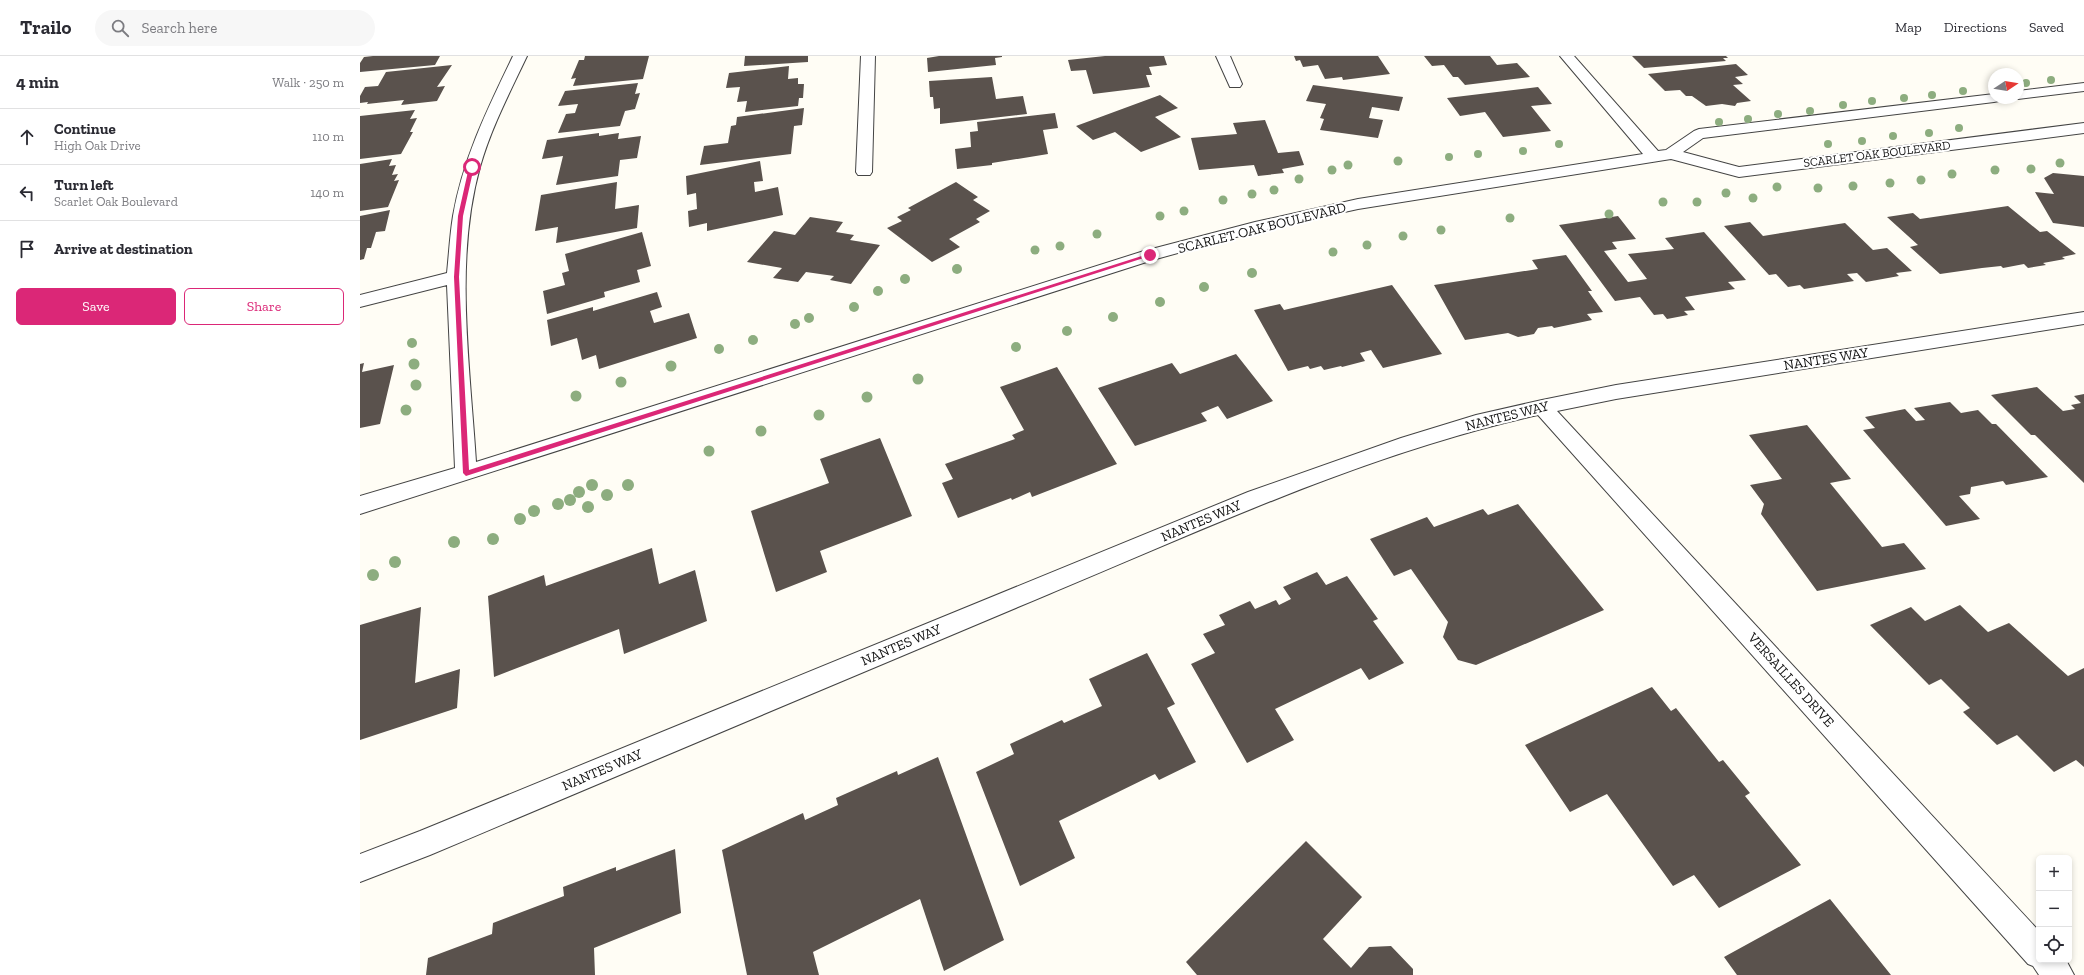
<!DOCTYPE html>
<html lang="en">
<head>
<meta charset="utf-8">
<style>
	body { margin:0; font-family:"Zilla Slab",serif; background:#f7f7f7; color:#2b2b33 }
	.controls { position:absolute; right:12px; bottom:12px; display:grid; overflow:hidden; border-radius:6px; box-shadow:0 2px 6px #0003 }
	.controls button { width:36px; height:36px; display:grid; place-items:center; padding:0; border:0; border-bottom:1px solid #e1e1e2; background:#fff; color:#2b2b33; font:20px sans-serif }
	.compass { position:absolute; left:1628px; top:12px; width:36px; height:36px; border-radius:50%; background:#fff; box-shadow:0 2px 6px #0003; rotate:78deg }
	.stop { position:absolute; width:12px; height:12px; margin:-9px; border:3px solid #db2777; border-radius:50%; background:#fff }
	.stop.end { background:#db2777; border-color:#fff; box-shadow:0 1px 4px #0008 }
	.list { margin:0; padding:0; list-style:none }
	h2 { display:flex; justify-content:space-between; align-items:center; height:52px; margin:0; padding:0 16px; font-size:17px }
	h2 small { font-size:13px; font-weight:400; color:#7c7c81 }
	.list li { display:grid; grid-template-columns:26px 1fr auto; gap:12px; align-items:center; box-sizing:border-box; height:56px; padding:0 16px; border-top:1px solid #e1e1e2 }
	.list b { display:block; font-size:15px; white-space:nowrap }
	.list p { margin:0; font-size:13px; white-space:nowrap; color:#7c7c81 }
	.list em { font-size:13px; font-style:normal; color:#7c7c81 }
	.actions { display:flex; gap:8px; padding:12px 16px }
	.actions a { flex:1; padding:9px 0; border:1px solid #db2777; border-radius:6px; text-align:center; font-size:14px; color:#db2777 }
	.actions .main { background:#db2777; color:#fff }
	.icon { flex:none; width:22px; height:22px; fill:none; stroke:currentColor; stroke-width:2; stroke-linecap:round; stroke-linejoin:round }
	.map { position:relative; flex:none; width:1724px; height:919px; overflow:hidden }
	header { display:flex; align-items:center; gap:24px; box-sizing:border-box; height:56px; padding:0 20px; background:#fff; border-bottom:1px solid #e1e1e2 }
	header strong { font-size:19px }
	nav { display:flex; gap:22px; margin-inline-start:auto; font-size:14px }
	.search { width:280px; height:36px; background:#f7f7f7; display:flex; align-items:center; gap:10px; box-sizing:border-box; padding:0 14px; border-radius:22px; color:#7c7c81; font-size:15px }
	main { display:flex }
	aside { flex:1; background:#fff }
	.map>svg:first-child { display:block }
</style>
</head>
<body>
<header>
<strong>Trailo</strong>
<div class="search"><svg class="icon" aria-label="search" viewBox="0 0 24 24"><circle cx="10" cy="10" r="6"/><path d="M15 15l6 6"/></svg>Search here</div>
<nav><a>Map</a><a>Directions</a><a>Saved</a></nav>
</header>
<main>
<aside>
<h2>4 min<small>Walk · 250 m</small></h2>
<ul class="list">
<li><svg class="icon" aria-label="ahead" viewBox="0 0 24 24"><path d="M12 20V5M6 11l6-6 6 6"/></svg><div><b>Continue</b><p>High Oak Drive</p></div><em>110 m</em></li>
<li><svg class="icon" aria-label="left" viewBox="0 0 24 24"><path d="M17 20v-9H6M10 6l-5 5 5 5"/></svg><div><b>Turn left</b><p>Scarlet Oak Boulevard</p></div><em>140 m</em></li>
<li><svg class="icon" aria-label="arrive" viewBox="0 0 24 24"><path d="M6 21V4h12l-3 4 3 4H6"/></svg><div><b>Arrive at destination</b></div></li>
</ul>
<div class="actions"><a class="main">Save</a><a>Share</a></div>
</aside>
<div class="map">
<svg width="1724" height="919" viewBox="0 0 1724 919">
	<rect width="100%" height="100%" fill="#fffdf5"/>
	<path fill="#5a524d" d="M13,0H80L75,9L0,16V7L4,1Z
		M225,0H289L283,23L213,30L216,22L211,23L219,4H224Z
		M385,0H448V6L384,10Z
		M579,0H642V1L635,2L636,9L568,16L567,2Z
		M745,0H804L807,9L789,11L792,19H786L790,31L733,38L726,14L711,15L708,4Z
		M934,0H1018L1030,18L983,24L982,21L965,23L958,9L943,11L940,4L936,5Z
		M1064,0H1130L1137,9L1157,7L1170,21L1105,29L1098,21H1093L1084,9L1072,10Z
		M1272,0H1366L1368,2H1363L1366,5L1284,12Z
		M1376,8L1388,19L1375,21L1383,28L1373,29L1391,45L1377,47L1375,50L1362,48L1346,50L1332,40H1326L1320,34L1305,35L1288,18Z
		M92,9L77,31L85,30L77,45L41,49L44,44L7,48L8,46L0,47V40L5,31L18,30L26,16Z
		M429,10L428,23L438,22V28H444L443,42H439L438,50L385,56L387,45L377,46L380,31L366,32L369,17Z
		M632,21L636,43L663,40L667,58L580,68V52L574,53L573,41H570L569,25Z
		M278,27L275,38L280,37L275,53L265,55L260,70L198,77L206,58L215,57L218,48L198,50L205,35Z
		M953,29L1043,41L1039,55L1012,51L1009,62L1023,64L1018,82L960,74L964,63L960,62L966,48L946,45Z
		M1178,31L1192,48L1171,50L1191,75L1143,81L1125,56L1100,60L1087,42Z
		M800,39L818,52L795,61L821,81L781,96L755,76L733,84L716,70Z
		M444,52L442,69L434,70L431,98L340,109L344,90L368,87L371,70L376,69L377,61Z
		M55,54L50,63L57,62L50,76H53L41,98L0,103V60Z
		M695,57L698,72L683,74L688,98L632,107V109L597,113L595,93L611,91L610,76L618,75L617,66Z
		M905,64L918,97L939,95L944,109L922,113L924,117L898,120L894,109L839,114L831,82L877,78L873,67Z
		M239,77V80L259,77L258,83L281,80L277,102L260,104L258,120L196,129L203,100L182,103L187,84Z
		M32,103L29,110L36,109L32,119L38,118L34,125L39,124L28,151L0,155V108Z
		M400,105L403,125L394,126L395,136L418,131L423,159L347,175V167L329,171L328,155L337,153L336,137L327,139L326,120Z
		M1693,117L1724,120V171L1693,167L1675,136L1694,138L1684,122Z
		M257,126L255,153L279,149L277,172L196,187L198,171L175,175L181,139Z
		M596,126L618,141L613,144L630,155L616,163L620,166L589,183L600,191L572,206L527,172L542,165L537,161L551,154L548,152Z
		M1648,150L1680,176L1687,175L1716,198L1702,201L1705,203L1683,207L1686,209L1668,212L1664,208L1643,212L1641,210L1622,212L1580,218L1550,191L1558,189L1527,161L1553,157L1560,163Z
		M30,154L25,175L16,176L11,192H7L4,203L0,204V160Z
		M1258,160L1276,183L1252,186L1257,193L1244,195L1268,226L1287,223L1268,198L1314,193L1305,182L1344,176L1386,224L1368,226L1375,233L1325,241L1335,254L1324,255L1328,259L1307,263L1303,258L1294,259L1280,241L1255,245L1199,169Z
		M450,161L483,166L476,176L494,179L490,184L520,189L491,228L470,224L474,220L446,216L438,226L413,222L422,212L387,206L414,175L435,179Z
		M1390,166L1403,180L1485,167L1513,194L1527,192L1552,215L1536,217L1539,220L1506,226L1497,217L1487,218L1494,225L1444,233L1440,229L1428,231L1416,218L1409,219L1364,170Z
		M282,176L291,210L277,214L280,226L244,236L245,241L187,258L183,235L205,229L202,217L209,215L205,198Z
		M1206,199L1232,235H1228L1243,256L1227,258L1232,264L1194,272L1192,270L1178,272L1174,278L1158,281L1148,277L1105,284L1074,229L1178,213L1172,204Z
		M1032,229L1082,298L1023,312L1011,294L1000,297L1005,305L982,311L981,310L964,314L961,310L950,313L948,310L928,315L894,254L920,248L924,254Z
		M297,236L302,251L290,255L294,267L329,257L337,282L239,313L236,299L222,304L217,282L191,290L187,264L233,251V255Z
		M876,298L913,345L867,363L858,350L841,357L847,365L775,390L738,332L812,307L820,318Z
		M4,307L2,316L34,309L20,368L0,372V308Z
		M697,311L757,408L672,441L670,436L652,444L651,442L598,462L582,427L593,423L585,408L655,383L652,379L664,374L640,331Z
		M1677,331L1703,355L1715,353L1711,349L1721,347L1714,340L1724,338V427L1675,379H1671L1631,339Z
		M1590,346L1601,357L1618,354L1632,368H1636L1688,421L1646,429L1643,425L1611,431L1610,438L1599,440L1620,463L1586,470L1503,374L1515,372L1505,361L1545,353L1556,365L1565,364L1554,352Z
		M1447,369L1491,423L1470,427L1522,491L1544,487L1566,513L1457,535L1401,458L1404,448L1390,429L1422,423L1389,379Z
		M520,382L552,460L460,495L467,516L416,536L391,455L469,427L460,403Z
		M1158,448L1244,554L1116,609L1098,604L1083,581L1088,566L1051,513L1034,520L1010,483L1067,461L1074,471L1123,453L1128,459Z
		M292,492L299,528L335,514L347,565L264,598L259,573L134,621L128,540L184,519L186,530Z
		M957,516L966,529L987,520L1018,563L1013,565L1044,607L1009,624L1001,612L915,653L934,684L887,707L831,608L855,597L843,578L865,569L859,559L890,545L895,553L916,544L919,549L931,543L923,531Z
		M1600,549L1628,576L1649,567L1708,620L1724,612V711L1716,704L1694,716L1657,679L1637,689L1603,656L1610,652L1581,623L1569,629L1510,569L1551,551L1565,565Z
		M61,551L55,627L100,613L97,652L0,684V569Z
		M787,597L815,648L807,652L836,706L799,724L795,718L699,765L715,802L660,830L616,716L654,698L650,688L702,664L704,667L742,650L729,623Z
		M1292,631L1311,655L1316,652L1359,706L1363,704L1390,737L1385,740L1441,809L1359,852L1334,819L1313,830L1247,738L1210,756L1165,689Z
		M578,701L644,884L584,915L560,843L453,896L459,919H387L362,794L443,757L445,764L478,749L476,742L537,715L538,719Z
		M946,785L1002,841L963,883L991,912L1009,891L1031,890L1053,913V919H837L826,906Z
		M315,793L321,857L234,892L235,919H66L68,902L132,878L133,867L204,840L203,831L256,811V815Z
		M1470,843L1531,919H1377L1364,901Z"/>
	<g fill="none" stroke-linecap="round" stroke-linejoin="round">
		<defs>
			<path id="minor" d="M153,0H167C150,36 131,72 120,111C94,204 110,310 116,406L784,195L895,166L998,143L1283,98L1200,0H1214L1298,95L1306,94L1334,75L1339,73L1634,38V42H1641L1639,45L1634,46L1343,82L1323,96L1379,111L1724,67V77L1379,121L1311,103L998,153L898,175L796,203L0,458V440L95,412L87,229L0,251V239L87,217C89,198 90,178 93,160C103,102 128,52 153,0Z
				M501,0H515L512,116L510,119H498L496,116Z
				M856,0H870L882,28L880,31H870Z
				M1724,27V35L1658,43L1653,42H1658V35Z
				M1724,256V268L1256,343L1197,355L1679,875V904H1706L1714,919H1679L1673,910L1668,908L1178,359C1008,397 849,471 689,538C482,625 276,712 70,799L0,826V798L60,775L888,436L1041,382L1116,359L1182,344L1256,329Z"/>
		</defs>
		<use href="#minor" stroke="#444" stroke-width="2"/>
		<use href="#minor" fill="#fff" fill-rule="evenodd"/>
	</g>
	<g fill="#8dad7f">
		<circle cx="1691" cy="24" r="4"/>
		<circle cx="1666" cy="27" r="4"/>
		<circle cx="1603" cy="35" r="4"/>
		<circle cx="1572" cy="39" r="4"/>
		<circle cx="1544" cy="42" r="4"/>
		<circle cx="1512" cy="45" r="4"/>
		<circle cx="1483" cy="49" r="4"/>
		<circle cx="1450" cy="55" r="4"/>
		<circle cx="1418" cy="58" r="4"/>
		<circle cx="1388" cy="63" r="4"/>
		<circle cx="1359" cy="66" r="4"/>
		<circle cx="1599" cy="72" r="4"/>
		<circle cx="1569" cy="77" r="4"/>
		<circle cx="1533" cy="80" r="4"/>
		<circle cx="1502" cy="85" r="4"/>
		<circle cx="1199" cy="88" r="4"/>
		<circle cx="1468" cy="88" r="4"/>
		<circle cx="1163" cy="95" r="4"/>
		<circle cx="1118" cy="98" r="4"/>
		<circle cx="1089" cy="101" r="4"/>
		<circle cx="1038" cy="105" r="4.5"/>
		<circle cx="1700" cy="107" r="4.5"/>
		<circle cx="988" cy="109" r="4.5"/>
		<circle cx="1671" cy="113" r="4.5"/>
		<circle cx="972" cy="114" r="4.5"/>
		<circle cx="1635" cy="114" r="4.5"/>
		<circle cx="1592" cy="118" r="4.5"/>
		<circle cx="939" cy="123" r="4.5"/>
		<circle cx="1561" cy="124" r="4.5"/>
		<circle cx="1530" cy="127" r="4.5"/>
		<circle cx="1493" cy="130" r="4.5"/>
		<circle cx="1417" cy="131" r="4.5"/>
		<circle cx="1458" cy="132" r="4.5"/>
		<circle cx="914" cy="134" r="4.5"/>
		<circle cx="1366" cy="137" r="4.5"/>
		<circle cx="892" cy="138" r="4.5"/>
		<circle cx="1393" cy="142" r="4.5"/>
		<circle cx="863" cy="144" r="4.5"/>
		<circle cx="1303" cy="146" r="4.5"/>
		<circle cx="1337" cy="146" r="4.5"/>
		<circle cx="824" cy="155" r="4.5"/>
		<circle cx="1249" cy="158" r="4.5"/>
		<circle cx="800" cy="160" r="4.5"/>
		<circle cx="1150" cy="162" r="4.5"/>
		<circle cx="1081" cy="174" r="4.5"/>
		<circle cx="737" cy="178" r="4.5"/>
		<circle cx="1043" cy="180" r="4.5"/>
		<circle cx="1007" cy="189" r="4.5"/>
		<circle cx="700" cy="190" r="4.5"/>
		<circle cx="675" cy="194" r="4.5"/>
		<circle cx="973" cy="196" r="4.5"/>
		<circle cx="597" cy="213" r="5"/>
		<circle cx="892" cy="217" r="5"/>
		<circle cx="545" cy="223" r="5"/>
		<circle cx="844" cy="231" r="5"/>
		<circle cx="518" cy="235" r="5"/>
		<circle cx="800" cy="246" r="5"/>
		<circle cx="494" cy="251" r="5"/>
		<circle cx="753" cy="261" r="5"/>
		<circle cx="449" cy="262" r="5"/>
		<circle cx="435" cy="268" r="5"/>
		<circle cx="707" cy="275" r="5"/>
		<circle cx="393" cy="284" r="5"/>
		<circle cx="52" cy="287" r="5"/>
		<circle cx="656" cy="291" r="5"/>
		<circle cx="359" cy="293" r="5"/>
		<circle cx="54" cy="308" r="5.5"/>
		<circle cx="311" cy="310" r="5.5"/>
		<circle cx="558" cy="323" r="5.5"/>
		<circle cx="261" cy="326" r="5.5"/>
		<circle cx="56" cy="329" r="5.5"/>
		<circle cx="216" cy="340" r="5.5"/>
		<circle cx="507" cy="341" r="5.5"/>
		<circle cx="46" cy="354" r="5.5"/>
		<circle cx="459" cy="359" r="5.5"/>
		<circle cx="401" cy="375" r="5.5"/>
		<circle cx="349" cy="395" r="5.5"/>
		<circle cx="232" cy="429" r="6"/>
		<circle cx="268" cy="429" r="6"/>
		<circle cx="219" cy="436" r="6"/>
		<circle cx="247" cy="439" r="6"/>
		<circle cx="210" cy="444" r="6"/>
		<circle cx="198" cy="448" r="6"/>
		<circle cx="228" cy="451" r="6"/>
		<circle cx="174" cy="455" r="6"/>
		<circle cx="160" cy="463" r="6"/>
		<circle cx="133" cy="483" r="6"/>
		<circle cx="94" cy="486" r="6"/>
		<circle cx="35" cy="506" r="6"/>
		<circle cx="13" cy="519" r="6"/>
	</g>
	<path fill="#db2777" d="M112,110L114,111L103,160L99,221L109,414L788,198L793,199L106,420L103,417L94,221L98,160L109,111Z"/>
	<g text-anchor="middle" dominant-baseline="central" stroke-width="4" stroke-linejoin="round" paint-order="stroke">
		<g font-size="12" fill="#111" stroke="#fff">
			<text transform="translate(1517 98) rotate(-7)">SCARLET OAK BOULEVARD</text>
		</g>
		<g font-size="14" fill="#111" stroke="#fff">
			<text transform="translate(902 172) rotate(-14)">SCARLET OAK BOULEVARD</text>
			<text transform="translate(1466 303) rotate(-9)">NANTES WAY</text>
			<text transform="translate(1147 360) rotate(-14)">NANTES WAY</text>
			<text transform="translate(841 465) rotate(-23)">NANTES WAY</text>
			<text transform="translate(541 589) rotate(-23)">NANTES WAY</text>
			<text transform="translate(1431 624) rotate(48)">VERSAILLES DRIVE</text>
			<text transform="translate(242 714) rotate(-23)">NANTES WAY</text>
		</g>
	</g>
</svg>
<div class="controls">
<button>+</button>
<button>−</button>
<button><svg class="icon" aria-label="locate" viewBox="0 0 24 24"><circle cx="12" cy="12" r="6"/><path d="M12 2v4M12 18v4M2 12h4M18 12h4"/></svg></button>
</div>
<svg class="compass" viewBox="-18 -18 36 36"><path d="M0-13l5 13h-10z" fill="#e53935"/><path d="M0 13l5-13h-10z" fill="#7c7c81"/></svg>
<div class="stop" style="left:112px;top:111px"></div>
<div class="stop end" style="left:790px;top:199px"></div>
</div>
</main>
</body>
</html>
